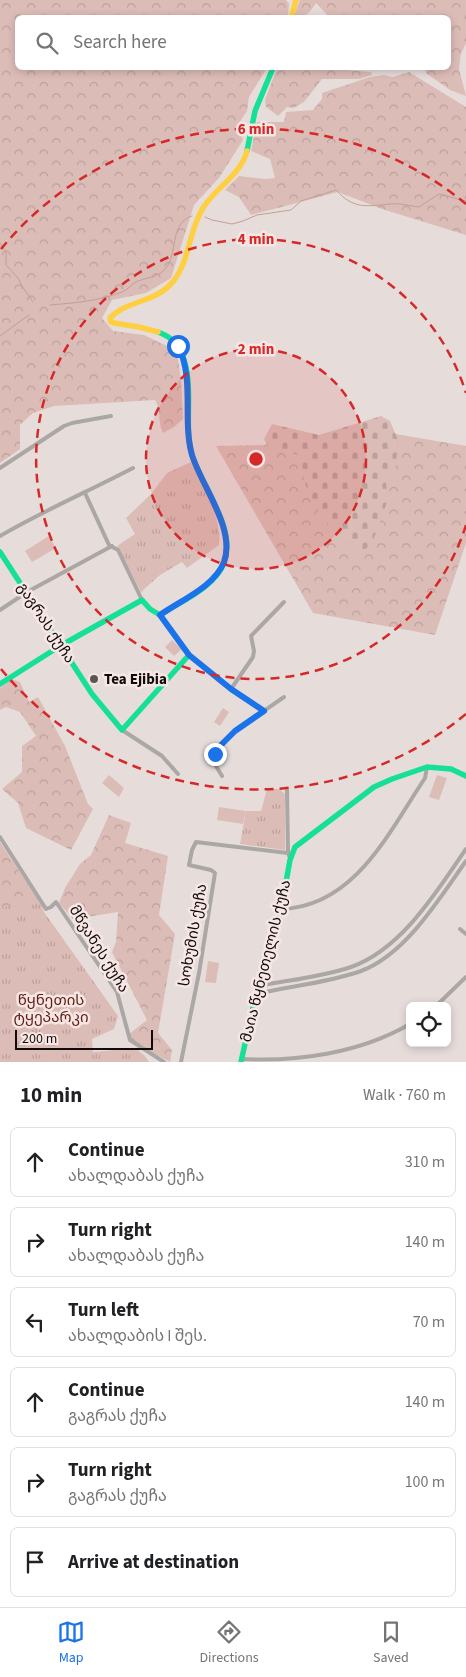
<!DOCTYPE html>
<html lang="en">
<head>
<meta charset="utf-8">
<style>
	body { margin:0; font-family:"Source Sans 3","Noto Sans Georgian",sans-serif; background:#f2f2f2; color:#202124 }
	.controls { position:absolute; right:15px; bottom:15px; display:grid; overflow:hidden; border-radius:8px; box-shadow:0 2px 8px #0003 }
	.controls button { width:45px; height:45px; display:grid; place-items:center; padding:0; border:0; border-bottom:1px solid #e0e0e0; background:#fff; color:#202124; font:25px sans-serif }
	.scale { position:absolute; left:15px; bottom:12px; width:138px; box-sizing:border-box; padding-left:5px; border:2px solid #110c0b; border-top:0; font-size:14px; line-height:18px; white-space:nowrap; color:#110c0b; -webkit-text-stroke:4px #f7e7e4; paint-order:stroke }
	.stop { position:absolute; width:15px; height:15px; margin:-11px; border:4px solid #1a73e8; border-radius:50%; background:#fff }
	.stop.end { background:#1a73e8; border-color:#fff; box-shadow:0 1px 5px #0008 }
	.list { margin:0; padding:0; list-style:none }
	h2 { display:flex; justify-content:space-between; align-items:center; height:65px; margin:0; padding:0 20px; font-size:21px }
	h2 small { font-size:16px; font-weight:400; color:#757577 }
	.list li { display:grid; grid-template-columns:32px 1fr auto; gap:15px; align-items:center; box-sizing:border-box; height:70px; margin:0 10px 10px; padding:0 10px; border:1px solid #e0e0e0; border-radius:8px }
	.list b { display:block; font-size:19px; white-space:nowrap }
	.list p { margin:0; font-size:16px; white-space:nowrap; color:#757577 }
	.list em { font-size:16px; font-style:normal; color:#757577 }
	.icon { flex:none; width:28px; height:28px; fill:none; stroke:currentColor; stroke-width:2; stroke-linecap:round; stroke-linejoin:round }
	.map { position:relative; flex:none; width:466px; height:1062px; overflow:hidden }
	.search { position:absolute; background:#fff; box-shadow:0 2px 8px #0003; left:15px; right:15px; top:15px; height:55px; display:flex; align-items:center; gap:12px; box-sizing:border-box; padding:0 18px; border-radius:8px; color:#757577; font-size:19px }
	.sheet { height:545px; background:#fff }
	nav { display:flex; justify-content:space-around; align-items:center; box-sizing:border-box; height:70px; border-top:1px solid #e0e0e0; background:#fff; font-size:14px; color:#757577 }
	nav a { display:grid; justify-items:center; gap:2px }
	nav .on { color:#1a73e8 }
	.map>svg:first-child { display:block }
</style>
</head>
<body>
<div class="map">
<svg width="466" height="1062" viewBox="0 0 466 1062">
	<defs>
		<pattern id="forest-crowns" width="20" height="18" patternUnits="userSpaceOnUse" patternTransform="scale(1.25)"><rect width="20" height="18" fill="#dcbcb7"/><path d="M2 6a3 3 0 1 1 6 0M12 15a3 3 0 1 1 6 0" fill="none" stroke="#bca09c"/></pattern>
		<pattern id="cemetery-stones" width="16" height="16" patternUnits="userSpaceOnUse" patternTransform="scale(1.25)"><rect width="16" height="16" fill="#dcbcb7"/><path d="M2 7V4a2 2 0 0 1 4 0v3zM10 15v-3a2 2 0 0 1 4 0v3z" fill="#bca09c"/></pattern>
		<pattern id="park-tufts" width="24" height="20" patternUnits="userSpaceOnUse" patternTransform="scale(1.25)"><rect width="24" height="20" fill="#dcbcb7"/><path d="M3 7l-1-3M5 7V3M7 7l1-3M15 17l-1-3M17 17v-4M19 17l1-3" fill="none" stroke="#bca09c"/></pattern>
	</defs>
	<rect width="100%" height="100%" fill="#e6dddb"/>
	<path fill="#dcbcb7" d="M49,536L56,548L32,562L25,551Z
		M172,640L182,649L174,656L165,647Z
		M223,708L229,712L220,726L214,722Z
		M109,775L124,788L119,797L102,783Z
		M437,775L447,778L439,800L429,797Z
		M219,807L246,811L243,824L217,820Z
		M208,961L219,963L216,983L205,982Z"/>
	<path fill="url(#forest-crowns)" d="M0,0H286L289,4L288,17L18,18V68H267L249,97L247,111L239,123L243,140L219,178L194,205L171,278L146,293L112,300L102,318L113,331L144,335L167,346L178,359L181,380L183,419L174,427L163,433C157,420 162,413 155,400L54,406L33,413L20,425V449L0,463Z
		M300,0H466V43L461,54L459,69L466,96L450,90L426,73L425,68H448V18L329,17L316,3C309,14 306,17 293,18Z
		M277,68H320L371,72L372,75L359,79H322L304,102L294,108L287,107L278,116L266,107L265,100Z
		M409,72L466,107V235L382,209L338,192L251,215L239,197L225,190L239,176L266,179L275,178L270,159L251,151L257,122H284L286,112L313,110L322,99V93L370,77L384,75L393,77Z
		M384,432L466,446V543L435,635L313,613L216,446L264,445Z
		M12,679L20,682L29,702L38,697L65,746L88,804L93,809L71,850L26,828L18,803L2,789L22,772V746L36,736L20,712L6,707L0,710V688Z
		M109,815L131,823L125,843L168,856L159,915L175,934L158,1033L172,1050L170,1062L132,1041L129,1034L147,1020L112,952L116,942L118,912L73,919L59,903L65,888L80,864L91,855Z
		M0,842L41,904L0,959Z"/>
	<path fill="url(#cemetery-stones)" d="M381,416L390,421L398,440L396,465L386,479L387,502L374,538L361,556C338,537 316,515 306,486C303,476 302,465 299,455L268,447L264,439L272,424L319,435Z"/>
	<path fill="url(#park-tufts)" d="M191,462C202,485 223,519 219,545L187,568L182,562L160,575L141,592L117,546L135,534L126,518L152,493L167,473Z
		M267,789H279L285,794V850L240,844L246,811H261Z
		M33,892L41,904L44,912L118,1016L114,1029L92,1039L93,1052L135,1048L145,1056L149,1062H0V910Z"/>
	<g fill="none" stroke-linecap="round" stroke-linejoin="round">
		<path stroke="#c69d96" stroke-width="1" d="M205,217L212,220L232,224L243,221L257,215L291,210L301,201L336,190C354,210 367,206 391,204C400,203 410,206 419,207L439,194L466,201
			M0,243L6,252V265L18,278L22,286L33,302
			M50,305C74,303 99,301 122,292C128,290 132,283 138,281C149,277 161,277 168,265C177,249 171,222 192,216
			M0,336L29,315"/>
		<path stroke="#aba7a5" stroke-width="4" d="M0,468L64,426L72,423L111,416
			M85,493L109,545L118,550L142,600
			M0,536C43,511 89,491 133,468
			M0,610L27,592L112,546
			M160,615L189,655L231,689L264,711
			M231,689L253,657L254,651L251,636L284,602
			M122,730L162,756L178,774
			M222,776L213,761L216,750L235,731L284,697
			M287,789L288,853
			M0,837L46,909L51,907L56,902L117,992L130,1040L164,1062
			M282,909C355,906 389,832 425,778L427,767
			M460,929L466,934
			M258,986C289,980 322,977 351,967C402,949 437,891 466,849
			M256,994C290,986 327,983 361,971C406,954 439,899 466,861
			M436,1006L466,977
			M241,1059C298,1062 360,1053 410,1024
			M181,1062L199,973L215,873L211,870L189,865L192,850L196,842L288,853L290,858"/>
		<path stroke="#16e098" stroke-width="5.5" d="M247,151L255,111L273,68
			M0,552L92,694L122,730L189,655
			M0,684L60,646L142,600L150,609L160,615C181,601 214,588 224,563C237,528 202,487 192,455C183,423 195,386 182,354C178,342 169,336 158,332
			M241,1062L256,994L280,915L290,860L295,847L374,787L392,779L427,767L451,769L466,776"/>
		<path stroke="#ffcf43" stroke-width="5.5" d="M291,18L296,0
			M158,332L139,327L114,323L111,322L110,318C126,301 154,302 170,285C190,265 188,231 203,208C216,187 240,176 247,151"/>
	</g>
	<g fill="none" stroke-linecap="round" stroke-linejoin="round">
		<path stroke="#1a73e8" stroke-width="6" d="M178,346C195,379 182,420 192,455C201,485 236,529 224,562C214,587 181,600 160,615L189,655L231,689L264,711L235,731L216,750L215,754"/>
	</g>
	<circle cx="256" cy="459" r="110" fill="#d62828" fill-opacity=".12"/>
	<g fill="none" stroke="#d62828" stroke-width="2.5" stroke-dasharray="9 6">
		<circle cx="256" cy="459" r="110"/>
		<path d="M466 525A220 220 0 1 1 466 393"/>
		<path d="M466 714A330 330 0 0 1 1 669M1 249A330 330 0 0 1 466 204"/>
	</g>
	<circle fill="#5c5554" stroke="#f7e7e4" stroke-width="2" cx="94" cy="679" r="5"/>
	<g text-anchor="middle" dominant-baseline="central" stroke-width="5" stroke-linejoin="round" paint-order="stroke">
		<g font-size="15" fill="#110c0b" stroke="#f7e7e4">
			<text transform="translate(46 623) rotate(57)">გაგრას ქუჩა</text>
			<text transform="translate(193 935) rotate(-80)">სოხუმის ქუჩა</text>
			<text transform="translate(99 949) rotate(58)">მწვანეს ქუჩა</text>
			<text transform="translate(266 961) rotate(-76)">მაია წყნეთელის ქუჩა</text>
		</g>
		<g font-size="15" font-weight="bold" fill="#110c0b" stroke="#f7e7e4" text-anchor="start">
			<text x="104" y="679">Tea Ejibia</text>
		</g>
		<g font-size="15" fill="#611c16" stroke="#f7e7e4">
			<text x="51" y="1000">წყნეთის<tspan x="51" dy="17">ტყეპარკი</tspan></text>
		</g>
	</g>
	<circle cx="256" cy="459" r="8" fill="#d62828" stroke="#f7e7e4" stroke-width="2.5"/>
	<g font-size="15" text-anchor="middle" font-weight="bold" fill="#d62828" stroke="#f7e7e4" stroke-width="5" stroke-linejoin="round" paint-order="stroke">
		<text x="256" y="134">6 min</text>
		<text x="256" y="244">4 min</text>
		<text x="256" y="354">2 min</text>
	</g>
</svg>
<div class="controls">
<button><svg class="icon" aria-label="locate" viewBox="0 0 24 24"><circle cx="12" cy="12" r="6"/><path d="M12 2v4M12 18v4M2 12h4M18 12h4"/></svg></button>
</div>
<div class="scale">200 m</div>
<div class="stop" style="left:178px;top:346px"></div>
<div class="stop end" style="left:215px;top:754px"></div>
<div class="search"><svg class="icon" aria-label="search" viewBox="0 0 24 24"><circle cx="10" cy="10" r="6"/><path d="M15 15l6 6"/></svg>Search here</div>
</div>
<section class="sheet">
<h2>10 min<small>Walk · 760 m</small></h2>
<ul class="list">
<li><svg class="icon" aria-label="ahead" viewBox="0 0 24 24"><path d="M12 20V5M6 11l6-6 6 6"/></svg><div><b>Continue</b><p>ახალდაბას ქუჩა</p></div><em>310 m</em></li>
<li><svg class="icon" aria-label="right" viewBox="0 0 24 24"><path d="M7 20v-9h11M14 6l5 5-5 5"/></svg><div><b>Turn right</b><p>ახალდაბას ქუჩა</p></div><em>140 m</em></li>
<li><svg class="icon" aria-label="left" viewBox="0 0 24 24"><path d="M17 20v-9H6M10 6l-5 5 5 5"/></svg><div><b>Turn left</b><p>ახალდაბის I შეს.</p></div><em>70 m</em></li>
<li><svg class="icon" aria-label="ahead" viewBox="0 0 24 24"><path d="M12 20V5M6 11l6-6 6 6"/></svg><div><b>Continue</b><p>გაგრას ქუჩა</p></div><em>140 m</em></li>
<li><svg class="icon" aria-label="right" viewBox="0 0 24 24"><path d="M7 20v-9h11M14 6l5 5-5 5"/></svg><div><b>Turn right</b><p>გაგრას ქუჩა</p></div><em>100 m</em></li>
<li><svg class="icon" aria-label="arrive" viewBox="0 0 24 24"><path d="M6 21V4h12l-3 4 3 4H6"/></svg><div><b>Arrive at destination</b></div></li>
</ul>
</section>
<nav>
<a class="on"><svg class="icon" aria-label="map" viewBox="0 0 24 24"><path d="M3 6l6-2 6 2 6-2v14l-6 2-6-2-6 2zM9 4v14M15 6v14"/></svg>Map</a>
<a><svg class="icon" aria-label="directions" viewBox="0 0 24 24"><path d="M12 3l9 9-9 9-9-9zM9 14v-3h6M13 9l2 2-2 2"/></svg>Directions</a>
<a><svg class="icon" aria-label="saved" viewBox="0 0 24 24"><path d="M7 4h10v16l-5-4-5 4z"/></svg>Saved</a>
</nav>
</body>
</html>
